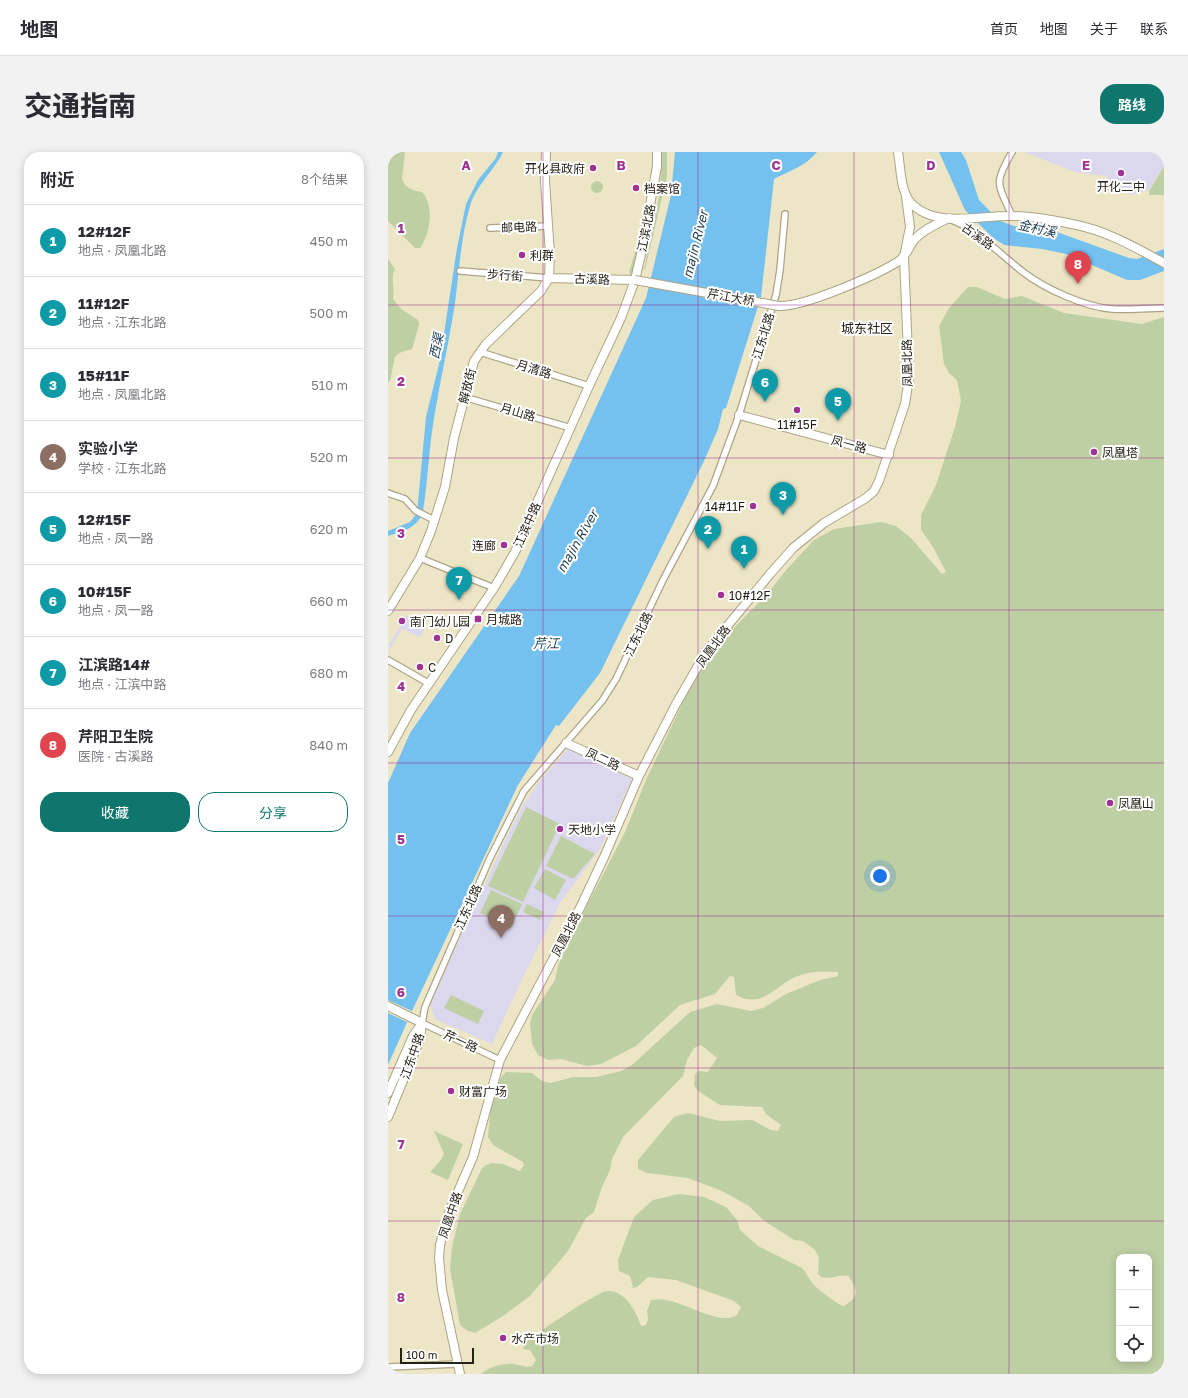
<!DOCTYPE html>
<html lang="zh">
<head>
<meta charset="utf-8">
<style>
	body { margin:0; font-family:"Golos Text","Noto Sans SC",sans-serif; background:#f2f2f3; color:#2b2b33 }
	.controls { position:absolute; right:12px; bottom:12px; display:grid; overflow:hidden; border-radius:8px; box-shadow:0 2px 10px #0003 }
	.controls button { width:36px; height:36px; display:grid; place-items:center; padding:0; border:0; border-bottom:1px solid #e1e1e2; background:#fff; color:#2b2b33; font:20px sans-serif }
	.scale { position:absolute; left:12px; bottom:10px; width:74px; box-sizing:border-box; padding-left:4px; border:2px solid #252217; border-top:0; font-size:11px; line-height:14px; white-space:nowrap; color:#252217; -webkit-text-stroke:3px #fff; paint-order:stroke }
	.you { position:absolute; left:492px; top:724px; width:14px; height:14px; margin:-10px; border:3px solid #fff; border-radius:50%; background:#1a73e8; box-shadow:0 0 0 6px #1a73e833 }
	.badge { display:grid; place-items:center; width:26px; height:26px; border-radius:50%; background:#0f766e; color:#fff; font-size:13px; font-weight:700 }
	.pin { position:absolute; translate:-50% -33px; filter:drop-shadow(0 1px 2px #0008) }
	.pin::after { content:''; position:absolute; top:21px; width:14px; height:12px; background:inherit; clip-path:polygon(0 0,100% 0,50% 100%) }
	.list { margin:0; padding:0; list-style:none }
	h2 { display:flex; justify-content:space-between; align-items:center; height:52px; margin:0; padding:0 16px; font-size:17px }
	h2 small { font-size:13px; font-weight:400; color:#7c7c81 }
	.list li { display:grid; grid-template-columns:26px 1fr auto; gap:12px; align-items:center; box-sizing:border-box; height:72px; padding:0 16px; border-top:1px solid #e1e1e2 }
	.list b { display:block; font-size:15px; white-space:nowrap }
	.list p { margin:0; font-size:13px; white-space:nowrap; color:#7c7c81 }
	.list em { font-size:13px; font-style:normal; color:#7c7c81 }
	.actions { display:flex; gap:8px; padding:12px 16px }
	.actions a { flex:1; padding:9px 0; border:1px solid #0f766e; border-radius:16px; text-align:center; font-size:14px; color:#0f766e }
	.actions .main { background:#0f766e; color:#fff }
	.icon { flex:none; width:22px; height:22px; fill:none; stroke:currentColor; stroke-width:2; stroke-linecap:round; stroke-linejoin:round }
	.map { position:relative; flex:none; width:776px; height:1222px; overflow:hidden; border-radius:16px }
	header { display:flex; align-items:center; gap:24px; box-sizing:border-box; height:56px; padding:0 20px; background:#fff; border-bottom:1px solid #e1e1e2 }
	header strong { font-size:19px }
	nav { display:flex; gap:22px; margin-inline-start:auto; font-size:14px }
	.intro { display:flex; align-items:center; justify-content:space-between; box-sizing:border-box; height:96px; padding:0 24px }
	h1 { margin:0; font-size:28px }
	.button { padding:10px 18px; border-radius:16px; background:#0f766e; color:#fff; font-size:14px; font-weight:700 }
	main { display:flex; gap:24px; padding:0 24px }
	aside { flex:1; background:#fff; border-radius:16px; box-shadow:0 2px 10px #0003 }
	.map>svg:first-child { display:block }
</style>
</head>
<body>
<header>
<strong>地图</strong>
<nav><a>首页</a><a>地图</a><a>关于</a><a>联系</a></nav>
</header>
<div class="intro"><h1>交通指南</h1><a class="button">路线</a></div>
<main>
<aside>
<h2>附近<small>8个结果</small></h2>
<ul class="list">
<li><span class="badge" style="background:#0f9aa8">1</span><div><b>12#12F</b><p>地点 · 凤凰北路</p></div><em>450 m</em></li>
<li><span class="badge" style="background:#0f9aa8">2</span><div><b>11#12F</b><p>地点 · 江东北路</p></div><em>500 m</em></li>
<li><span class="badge" style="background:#0f9aa8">3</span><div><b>15#11F</b><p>地点 · 凤凰北路</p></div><em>510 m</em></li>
<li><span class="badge" style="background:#8d6e63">4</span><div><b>实验小学</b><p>学校 · 江东北路</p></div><em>520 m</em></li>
<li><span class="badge" style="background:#0f9aa8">5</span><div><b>12#15F</b><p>地点 · 凤一路</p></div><em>620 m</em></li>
<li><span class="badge" style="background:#0f9aa8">6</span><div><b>10#15F</b><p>地点 · 凤一路</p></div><em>660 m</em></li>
<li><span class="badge" style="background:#0f9aa8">7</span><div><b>江滨路14#</b><p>地点 · 江滨中路</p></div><em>680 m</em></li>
<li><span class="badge" style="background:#e0444e">8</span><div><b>芹阳卫生院</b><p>医院 · 古溪路</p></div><em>840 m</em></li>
</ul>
<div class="actions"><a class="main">收藏</a><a>分享</a></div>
</aside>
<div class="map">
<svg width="776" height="1222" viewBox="0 0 776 1222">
	<rect width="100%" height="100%" fill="#ede6c6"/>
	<path fill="#dbd8ee" d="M636,0H776V13L761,38L743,43L726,35L718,24L687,20Z
		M19,463L39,472L32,485L14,477L3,496L0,494Z
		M180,596L244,627L212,697L172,751L137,821L104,892L47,867L42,852L117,688L135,653L150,631Z"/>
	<path fill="#becfa4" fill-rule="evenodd" d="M0,0H17L14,27C17,36 25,39 34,40C47,54 42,82 32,96H27L0,69Z
		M274,0H279V24L257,118L256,117L272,39Z
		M776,14V43H761V39Z
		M203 35a6 6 0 1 1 12 0a6 6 0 1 1-12 0Z
		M255,75L245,122H242L241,120Z
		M0,107L7,117C2,127 7,136 5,147L13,157L30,168L31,173L24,197L11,201L7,205L2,229L0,230Z
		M580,135H589L617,147L634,144L676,161L754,172L776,165V1222H93C101,1215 115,1211 126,1212C133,1213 137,1216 144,1214L148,1208L142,1198L135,1197L136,1191C148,1182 207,1141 219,1139C237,1137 249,1161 253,1174L258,1173L260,1167L259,1159L263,1148C270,1147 276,1147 282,1149C299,1152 334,1174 349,1163L353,1155L346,1149L288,1128L260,1125L249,1135L245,1136L242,1124L231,1119L230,1108L246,1065L265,1048L291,1042L316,1045L338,1055L349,1068L352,1078L370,1094L414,1116C419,1121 419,1124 423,1129C427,1136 448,1151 455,1154C472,1146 470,1136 460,1124C450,1122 445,1128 433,1125L430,1122L431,1106L427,1098L415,1089L406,1088L375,1068L361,1054L334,1039L300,1026L259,1021L250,1017V1008L286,965L300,961L332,969L364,968L383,978L390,979L393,973L378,962L374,955L332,953L310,939L306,933L307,922L311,919L320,920L329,906L313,893L306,896L299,908L295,924L235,985L224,1007L222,1018L214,1035L206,1060L198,1066L180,1099L142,1144L115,1164L87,1181L78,1178L72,1173L62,1117L64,1095L72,1062L94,1016L98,1013L104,1011L115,1012L132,1019L136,1013L135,1010L105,993L100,985C102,965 103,934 118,920L144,921L154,929L163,931L185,925H208L233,919L244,913L302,860L329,852L363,859L375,856L398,842L432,828L450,824V820C435,819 423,819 410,824C389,831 376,858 348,843L346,825L342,824L327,842L292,853L248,894L213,912L199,914L173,907L160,908L150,903L144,892L142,872L144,863L167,828L170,814L178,794L237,680L258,628L302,535L312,516L338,484L379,442L399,417L426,388L446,377L493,370L508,374L523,386L554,422L558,420L545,395L533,378V363L548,333L567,275L573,249L569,228L561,221L556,212L551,174L561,156ZM731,1105H761V1207H731Z
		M138,655L172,672L135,750L100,734Z
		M173,684L207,702L185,727L158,714Z
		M157,717L178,728L167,748L146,736Z
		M103,738L134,752L123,776L92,761Z
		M139,752L156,760L152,768L135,760Z
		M63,843L96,859L90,872L56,856Z
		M46,979L75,992L60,1028L42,1020L53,1008L56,1002Z"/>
	<path fill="#74c0ef" d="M110,0H115C106,19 88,33 82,54C72,88 71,124 66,158C60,194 52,230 46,266C41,296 40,328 35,359C30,376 16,379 0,384V379L22,370L29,361L38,265L52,208L69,96L78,52L90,28L108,6Z
		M287,0H429C418,14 401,19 386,27L373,145L338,256L335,257L330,277L316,309L212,521L171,574L168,573L130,633L24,859L0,913V631L22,581L131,424L258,146L283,43Z
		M551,0H573L578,8L591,48L612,69L626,74L669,80L741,106L749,107L776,97V119L752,128H739L678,102L654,97L616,93L604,85L577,58Z"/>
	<path fill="#ede6c6" d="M0,848L24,859L19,870L0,861Z"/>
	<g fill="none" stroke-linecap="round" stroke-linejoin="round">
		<defs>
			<path id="street" d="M624,64C610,31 605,33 624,0
				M564,68C592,80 612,102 635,120C657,137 697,155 724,157C741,158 759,156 776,156
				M102,76L161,74
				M72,119L161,126
				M92,200L201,234
				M76,245L183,276
				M0,341L17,347L28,359L46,368
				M32,406L106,436
				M0,508L40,531
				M112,908L34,871L37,855L102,706L136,639L214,549L228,527L275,428L325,334L351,263L388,143L392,118L397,62
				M0,1215L69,1212"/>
			<path id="secondary" d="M510,0C513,17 512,43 526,54C551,76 594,63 624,64C644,64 665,68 684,72C717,78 747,95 776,111
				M161,126L247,128
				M391,154C416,155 489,123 511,109C519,103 521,94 527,87C536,77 549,72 561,66
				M351,263L501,303
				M0,459L32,406L43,379L57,335L66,286L86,209L98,192L153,139L161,126L162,102L157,29L158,0
				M178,591L251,624
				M0,600L23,558L106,436L127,400L201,234L233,166L247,128L254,98L269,14V0
				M0,854L34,871
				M0,941L25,884L34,871
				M0,965L32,887L34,871
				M72,1222L54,1138L51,1106L52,1093L59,1065L85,1005L112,908L193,754L217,703L251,624L288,552L318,500L382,422L405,396L436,371L478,346L486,339L491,329L517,252L521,226L516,105L522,75L518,44"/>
		</defs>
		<use href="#street" stroke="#aca486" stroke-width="8"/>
		<use href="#secondary" stroke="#aca486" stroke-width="10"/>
		<use href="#street" stroke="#fff" stroke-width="5.5"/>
		<use href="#secondary" stroke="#fff" stroke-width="8"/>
		<defs>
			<path id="secondary-bridge" d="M247,128L391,154"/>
		</defs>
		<use href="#secondary-bridge" stroke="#aca486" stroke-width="10" stroke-linecap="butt"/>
		<use href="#secondary-bridge" stroke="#fff" stroke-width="8"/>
	</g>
	<path fill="none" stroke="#9e3394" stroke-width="1" stroke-opacity="0.55" d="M155,0V1222M310,0V1222M466,0V1222M621,0V1222M0,153H776M0,306H776M0,458H776M0,611H776M0,764H776M0,916H776M0,1069H776"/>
	<g fill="#9e3394" stroke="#fff" stroke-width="1.5">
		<circle cx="205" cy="16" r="4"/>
		<circle cx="733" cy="21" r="4"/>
		<circle cx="248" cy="36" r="4"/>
		<circle cx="134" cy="103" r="4"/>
		<circle cx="409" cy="258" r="4"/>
		<circle cx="706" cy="300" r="4"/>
		<circle cx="365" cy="354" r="4"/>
		<circle cx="116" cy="393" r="4"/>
		<circle cx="333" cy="443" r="4"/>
		<rect x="86" y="463" width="8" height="8" rx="2"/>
		<circle cx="14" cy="469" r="4"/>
		<circle cx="49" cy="486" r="4"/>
		<circle cx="32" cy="515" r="4"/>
		<circle cx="722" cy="651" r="4"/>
		<circle cx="172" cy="677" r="4"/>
		<circle cx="63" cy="939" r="4"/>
		<circle cx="115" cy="1186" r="4"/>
	</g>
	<g text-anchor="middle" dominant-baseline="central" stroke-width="4" stroke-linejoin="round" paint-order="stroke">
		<g font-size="12" fill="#252217" stroke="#fff" text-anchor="start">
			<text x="197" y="16" text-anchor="end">开化县政府</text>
			<text x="733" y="34" text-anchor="middle">开化二中</text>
			<text x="256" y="36">档案馆</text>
			<text x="142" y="103">利群</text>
			<text x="409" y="272" text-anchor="middle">11#15F</text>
			<text x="714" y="300">凤凰塔</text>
			<text x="357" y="354" text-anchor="end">14#11F</text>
			<text x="108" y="393" text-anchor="end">连廊</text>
			<text x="341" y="443">10#12F</text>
			<text x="98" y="467">月城路</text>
			<text x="22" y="469">南门幼儿园</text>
			<text x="57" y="486">D</text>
			<text x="40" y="515">C</text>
			<text x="730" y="651">凤凰山</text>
			<text x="180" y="677">天地小学</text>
			<text x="71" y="939">财富广场</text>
			<text x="123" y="1186">水产市场</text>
		</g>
		<g font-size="12" fill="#252217" stroke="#fff">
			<text transform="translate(131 75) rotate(-2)">邮电路</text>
			<text transform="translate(258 76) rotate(-79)">江滨北路</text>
			<text transform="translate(590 84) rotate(35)">古溪路</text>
			<text transform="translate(117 123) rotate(4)">步行街</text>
			<text transform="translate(204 127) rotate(2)">古溪路</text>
			<text transform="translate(343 145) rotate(10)">芹江大桥</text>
			<text transform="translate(375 184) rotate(-73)">江东北路</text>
			<text transform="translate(519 211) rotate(-91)">凤凰北路</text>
			<text transform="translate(146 217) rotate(17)">月清路</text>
			<text transform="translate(79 234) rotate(-76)">解放街</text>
			<text transform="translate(130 260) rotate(16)">月山路</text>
			<text transform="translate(461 292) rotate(15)">凤一路</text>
			<text transform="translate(139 373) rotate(-66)">江滨中路</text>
			<text transform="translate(250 482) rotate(-64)">江东北路</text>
			<text transform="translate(325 494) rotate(-54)">凤凰北路</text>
			<text transform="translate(215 607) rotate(25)">凤二路</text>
			<text transform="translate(80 755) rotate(-66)">江东北路</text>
			<text transform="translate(178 782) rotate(-63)">凤凰北路</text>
			<text transform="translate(73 889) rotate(25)">芹一路</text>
			<text transform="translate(24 904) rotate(-71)">江东中路</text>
			<text transform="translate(62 1063) rotate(-71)">凤凰中路</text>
		</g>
		<g font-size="13" font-style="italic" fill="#1d3e52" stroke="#fff">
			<text transform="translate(649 76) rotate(12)">金村溪</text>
			<text transform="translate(307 92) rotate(-76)">majin River</text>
			<text transform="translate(48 194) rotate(-78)">西渠</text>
			<text transform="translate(189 389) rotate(-60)">majin River</text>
			<text x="158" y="491">芹江</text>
		</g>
		<g font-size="13" fill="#252217" stroke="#fff">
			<text x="479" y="176">城东社区</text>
		</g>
	</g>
	<g font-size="13" text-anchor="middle" font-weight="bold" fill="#9e3394" stroke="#fff" stroke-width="4" stroke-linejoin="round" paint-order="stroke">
		<text x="78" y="18">A</text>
		<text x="233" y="18">B</text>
		<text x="388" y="18">C</text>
		<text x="543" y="18">D</text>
		<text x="698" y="18">E</text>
		<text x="13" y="81">1</text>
		<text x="13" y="234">2</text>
		<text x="13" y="386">3</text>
		<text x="13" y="539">4</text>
		<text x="13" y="692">5</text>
		<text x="13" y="845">6</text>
		<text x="13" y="997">7</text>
		<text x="13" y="1150">8</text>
	</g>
</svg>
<div class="controls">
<button>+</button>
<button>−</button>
<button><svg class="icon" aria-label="locate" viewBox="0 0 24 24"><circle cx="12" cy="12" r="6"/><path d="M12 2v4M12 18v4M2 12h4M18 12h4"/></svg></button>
</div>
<div class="scale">100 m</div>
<div class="you"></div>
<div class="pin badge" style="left:356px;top:417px;background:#0f9aa8">1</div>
<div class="pin badge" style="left:320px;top:397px;background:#0f9aa8">2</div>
<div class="pin badge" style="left:395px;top:363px;background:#0f9aa8">3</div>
<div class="pin badge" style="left:113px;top:786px;background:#8d6e63">4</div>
<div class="pin badge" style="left:450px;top:269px;background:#0f9aa8">5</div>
<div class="pin badge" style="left:377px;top:250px;background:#0f9aa8">6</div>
<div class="pin badge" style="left:71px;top:448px;background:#0f9aa8">7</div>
<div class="pin badge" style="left:690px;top:132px;background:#e0444e">8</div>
</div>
</main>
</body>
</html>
